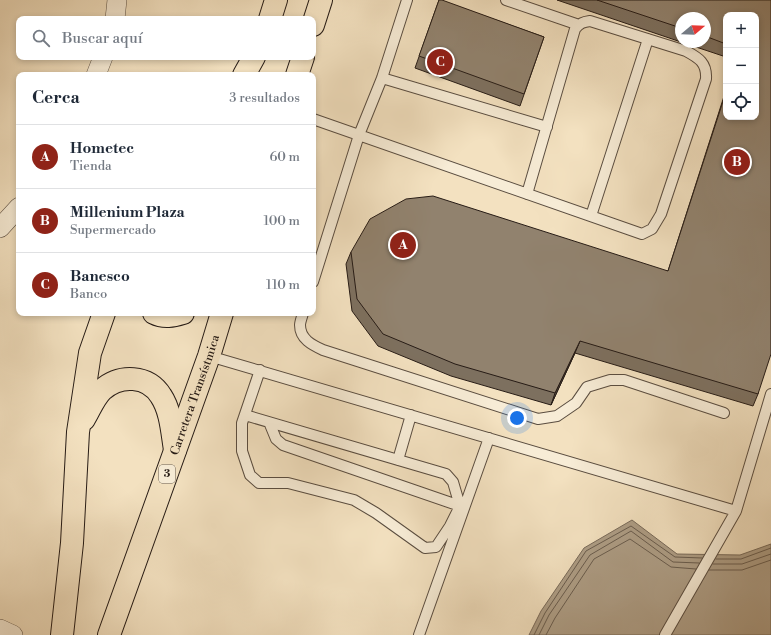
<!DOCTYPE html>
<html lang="es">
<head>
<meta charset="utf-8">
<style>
	body { margin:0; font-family:"Libre Bodoni",serif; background:#f6f6f7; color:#1f2937 }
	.controls { position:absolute; right:12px; top:12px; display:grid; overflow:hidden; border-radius:8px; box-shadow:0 2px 6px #0003 }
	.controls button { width:36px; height:36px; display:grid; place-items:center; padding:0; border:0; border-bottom:1px solid #e0e1e3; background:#fff; color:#1f2937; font:20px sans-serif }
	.compass { position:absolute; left:675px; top:12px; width:36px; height:36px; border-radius:50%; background:#fff; box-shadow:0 2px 6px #0003; rotate:71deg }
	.you { position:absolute; left:517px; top:418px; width:14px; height:14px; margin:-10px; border:3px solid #fff; border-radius:50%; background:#1a73e8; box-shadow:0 0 0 6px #1a73e833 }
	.badge { display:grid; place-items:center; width:26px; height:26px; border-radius:50%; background:#8f2418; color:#fff; font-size:13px; font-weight:700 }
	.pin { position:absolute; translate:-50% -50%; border:2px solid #fff; box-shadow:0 1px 4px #0006 }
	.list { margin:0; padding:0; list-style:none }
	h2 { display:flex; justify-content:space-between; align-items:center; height:52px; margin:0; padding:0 16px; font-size:17px }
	h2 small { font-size:13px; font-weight:400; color:#747a83 }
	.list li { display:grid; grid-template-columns:26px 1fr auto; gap:12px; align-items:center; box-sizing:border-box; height:64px; padding:0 16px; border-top:1px solid #e0e1e3 }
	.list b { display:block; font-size:15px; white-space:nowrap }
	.list p { margin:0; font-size:13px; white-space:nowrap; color:#747a83 }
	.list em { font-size:13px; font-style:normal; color:#747a83 }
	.icon { flex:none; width:22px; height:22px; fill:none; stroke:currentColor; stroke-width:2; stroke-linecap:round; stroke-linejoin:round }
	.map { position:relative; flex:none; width:771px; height:635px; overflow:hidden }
	.search { position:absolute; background:#fff; box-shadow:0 2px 6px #0003; left:16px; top:16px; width:300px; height:44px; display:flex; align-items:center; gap:10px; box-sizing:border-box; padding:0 14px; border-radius:8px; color:#747a83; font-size:15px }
	.panel { position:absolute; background:#fff; box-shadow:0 2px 6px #0003; left:16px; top:72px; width:300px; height:244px; border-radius:8px }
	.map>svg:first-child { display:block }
</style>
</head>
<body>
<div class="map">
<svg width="771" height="635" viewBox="0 0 771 635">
	<rect width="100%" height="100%" fill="#f3e1c0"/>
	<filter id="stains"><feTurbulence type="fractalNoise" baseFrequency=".005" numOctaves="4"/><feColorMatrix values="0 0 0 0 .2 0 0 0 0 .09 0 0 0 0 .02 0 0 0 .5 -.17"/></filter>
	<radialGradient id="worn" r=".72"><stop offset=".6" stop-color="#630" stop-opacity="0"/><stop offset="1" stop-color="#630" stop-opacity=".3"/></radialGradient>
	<path fill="#ae9e86" stroke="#786a59" d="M632,520L677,554L740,555L771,544V635H529L541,611L584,548Z"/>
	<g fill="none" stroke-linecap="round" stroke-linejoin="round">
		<path stroke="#6a5d4e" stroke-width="1" d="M716,559H741L771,548
			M713,564H742L771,554
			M709,570H742L771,560
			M534,635L545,613L586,551L631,526L675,557L702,558
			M539,635L549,615L590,555L631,531L673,562L699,563
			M546,635L555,618L594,559L630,539L671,567L696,569"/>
		<defs>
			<path id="lane" d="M506,0L579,25
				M382,78L547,127
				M313,119L642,234L652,229L661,214L706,79C707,63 699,58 686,51L590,21C583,22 580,23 575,29L527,194
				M591,216L648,39
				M313,282L359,135L382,78L407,0
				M303,313C302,317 300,322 300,325C300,339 312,345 323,350L538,419L557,416L576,403L587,387L610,380H624L724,413
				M209,356L736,511L771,394
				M245,415L446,474L453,482L460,506L450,526L436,547L425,548L376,513L354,500L288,483H259L250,475L242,451V423L260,370
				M269,422L276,439L283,445L460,506
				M398,460L411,415
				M419,635L489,438
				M665,635L736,511"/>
			<path id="street" d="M115,19L117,0
				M96,75L103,57
				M0,228L19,207
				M0,629L13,635"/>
			<g id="primary">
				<path d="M270,19L276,0"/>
				<path d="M313,25L321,0"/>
				<path d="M244,75L254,57"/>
				<path d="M297,75L303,57"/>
				<path d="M154,313C164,318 173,316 183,313"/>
				<path d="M84,419C90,409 94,398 102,390C120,374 148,375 161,396C171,411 172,432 175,450"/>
				<path d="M62,635L72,543L78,432L90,353L104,313"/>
				<path id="s1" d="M109,635L209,356L222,313"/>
			</g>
		</defs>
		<use href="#lane" stroke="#5a4d40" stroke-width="12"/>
		<use href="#street" stroke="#5a4d40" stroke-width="20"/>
		<use href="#primary" stroke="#271c16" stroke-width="24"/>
		<use href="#lane" stroke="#f7ecd6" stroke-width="10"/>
		<use href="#street" stroke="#f7ecd6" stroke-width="19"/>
		<use href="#primary" stroke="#f3e1c0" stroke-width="22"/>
	</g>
	<path fill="#7d705f" stroke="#271c16" d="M439,0L544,37L520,106L415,68Z
		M557,0H771L758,394L753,406L575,353L551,405L451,376L378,346L352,311L346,264L351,252L668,271L726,90V117L756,15H726V57L681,42H705V18H681V42Z"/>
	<path fill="#665b4d" stroke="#271c16" d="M580,341L575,353L551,405L555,393Z"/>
	<path fill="#91826e" stroke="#271c16" d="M439,0H442L544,37L524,94L419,56Z
		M597,0H771V354L758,394L580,341L555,393L455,364L383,334L357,299L351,252L370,219L406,199L433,196L668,271L726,92V117H756V15H726V44L705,36V18H681V28Z"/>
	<g text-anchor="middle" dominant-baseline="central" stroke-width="3.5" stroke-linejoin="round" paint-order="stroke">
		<rect fill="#f7ecd6" stroke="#655a50" stroke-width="1" x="159" y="465" width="16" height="18" rx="3"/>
		<g font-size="11" font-weight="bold" fill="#271c16">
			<text x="167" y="474">3</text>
		</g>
		<g font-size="12" fill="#271c16" stroke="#f7ecd6">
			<text stroke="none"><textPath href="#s1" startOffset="255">Carretera Transístmica</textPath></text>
		</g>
	</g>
	<rect width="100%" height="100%" filter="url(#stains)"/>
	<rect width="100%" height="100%" fill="url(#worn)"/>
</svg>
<div class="controls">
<button>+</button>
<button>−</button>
<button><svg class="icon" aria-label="locate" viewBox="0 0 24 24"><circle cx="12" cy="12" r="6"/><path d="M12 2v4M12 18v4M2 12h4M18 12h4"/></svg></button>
</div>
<svg class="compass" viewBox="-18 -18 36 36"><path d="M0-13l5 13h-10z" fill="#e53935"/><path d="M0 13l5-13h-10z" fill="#747a83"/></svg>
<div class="you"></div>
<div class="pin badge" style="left:403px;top:245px">A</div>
<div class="pin badge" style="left:737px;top:162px">B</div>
<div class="pin badge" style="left:440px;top:62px">C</div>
<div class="search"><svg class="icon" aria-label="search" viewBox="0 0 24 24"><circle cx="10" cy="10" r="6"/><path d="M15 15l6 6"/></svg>Buscar aquí</div>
<section class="panel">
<h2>Cerca<small>3 resultados</small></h2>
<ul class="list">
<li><span class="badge">A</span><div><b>Hometec</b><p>Tienda</p></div><em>60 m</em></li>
<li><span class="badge">B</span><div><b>Millenium Plaza</b><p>Supermercado</p></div><em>100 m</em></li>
<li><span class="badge">C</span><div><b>Banesco</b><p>Banco</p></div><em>110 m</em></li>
</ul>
</section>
</div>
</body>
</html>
